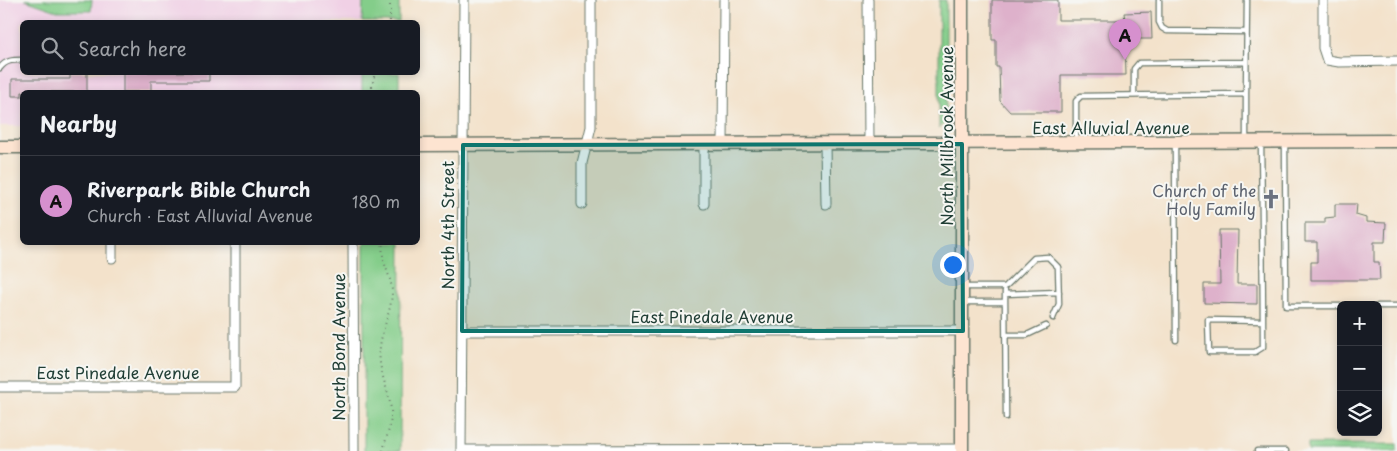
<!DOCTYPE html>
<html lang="en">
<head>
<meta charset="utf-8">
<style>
	body { margin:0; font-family:"Playpen Sans",sans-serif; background:#20242c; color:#f1f3f6 }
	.controls { position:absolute; right:15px; bottom:15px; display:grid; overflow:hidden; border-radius:8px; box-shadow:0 2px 8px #0003 }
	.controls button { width:45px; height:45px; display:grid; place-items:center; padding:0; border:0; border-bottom:1px solid #363941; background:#171b24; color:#f1f3f6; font:25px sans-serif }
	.you { position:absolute; left:952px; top:264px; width:18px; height:18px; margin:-12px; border:4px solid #fff; border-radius:50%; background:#1a73e8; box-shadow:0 0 0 8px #1a73e833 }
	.badge { display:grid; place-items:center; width:32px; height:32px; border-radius:50%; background:#d690ce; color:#111; font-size:16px; font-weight:700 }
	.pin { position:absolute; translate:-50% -41px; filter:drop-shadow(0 1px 2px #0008) }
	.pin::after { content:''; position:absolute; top:26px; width:18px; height:15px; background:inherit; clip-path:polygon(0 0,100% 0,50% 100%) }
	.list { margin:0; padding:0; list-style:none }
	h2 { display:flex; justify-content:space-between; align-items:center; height:65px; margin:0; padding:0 20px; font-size:21px }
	h2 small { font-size:16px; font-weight:400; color:#9ea1a6 }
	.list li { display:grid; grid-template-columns:32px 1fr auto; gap:15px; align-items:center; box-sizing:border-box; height:90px; padding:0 20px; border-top:1px solid #363941 }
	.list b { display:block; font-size:19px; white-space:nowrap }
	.list p { margin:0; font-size:16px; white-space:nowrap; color:#9ea1a6 }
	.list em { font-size:16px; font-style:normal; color:#9ea1a6 }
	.icon { flex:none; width:28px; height:28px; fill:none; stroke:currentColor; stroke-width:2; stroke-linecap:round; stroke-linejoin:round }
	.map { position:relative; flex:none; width:1397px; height:451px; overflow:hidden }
	.search { position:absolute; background:#171b24; box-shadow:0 2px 8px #0003; left:20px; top:20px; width:400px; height:55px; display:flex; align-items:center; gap:12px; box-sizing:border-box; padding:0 18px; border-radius:8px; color:#9ea1a6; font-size:19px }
	.panel { position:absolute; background:#171b24; box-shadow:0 2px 8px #0003; left:20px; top:90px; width:400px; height:155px; border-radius:8px }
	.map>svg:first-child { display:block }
</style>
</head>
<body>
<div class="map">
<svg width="1397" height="451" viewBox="0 0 1397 451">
	<rect width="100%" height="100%" fill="#f6f6f2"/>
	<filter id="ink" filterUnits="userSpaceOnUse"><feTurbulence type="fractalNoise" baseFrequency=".02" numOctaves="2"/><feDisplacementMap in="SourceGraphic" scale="10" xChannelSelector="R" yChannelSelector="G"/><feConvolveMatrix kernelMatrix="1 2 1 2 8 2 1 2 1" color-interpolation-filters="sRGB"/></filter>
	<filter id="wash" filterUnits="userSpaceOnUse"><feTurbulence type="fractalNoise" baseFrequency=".0096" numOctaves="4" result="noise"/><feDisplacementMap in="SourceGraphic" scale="20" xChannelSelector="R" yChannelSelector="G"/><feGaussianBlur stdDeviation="1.12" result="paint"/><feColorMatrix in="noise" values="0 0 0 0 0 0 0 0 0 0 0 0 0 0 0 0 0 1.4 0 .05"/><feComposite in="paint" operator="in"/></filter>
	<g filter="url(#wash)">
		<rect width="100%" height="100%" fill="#f3e2cb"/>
		<path fill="#f0d0e5" d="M0,0H363L362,22H22V72L362,73V92H22V126H0Z"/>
		<path fill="#84cd8a" stroke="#52855f" d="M25,0H92L91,11H57Z
			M363,0H399V22H362Z
			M939,0H946V119L945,123L939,128Z
			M362,73H399V92H362Z
			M364,243H401L400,451H364Z
			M1308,444H1397V451H1308Z"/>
		<g id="blocks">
			<path fill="#deb1cb" d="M992,0H1058V20H1125L1124,13L1151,12L1152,39H1125L1126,75H1061V112H1010L1000,101L999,67H996V40H992Z
				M70,72H87V92H22V96H12V79H70Z
				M123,72H209V81H151V92H123Z
				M1335,204H1357L1356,215L1366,218V222L1386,223L1385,242H1374V262H1379L1380,280H1311V262H1317V242H1305V223H1325V218L1335,217Z
				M1219,230H1238L1237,284H1257V304L1204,303V284H1220Z"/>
		</g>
	</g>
	<g filter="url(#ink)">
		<use href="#blocks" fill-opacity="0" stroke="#697769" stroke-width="1"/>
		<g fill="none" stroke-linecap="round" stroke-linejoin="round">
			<defs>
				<path id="lane" d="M1159,0V22L1162,28L1167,31L1246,32
					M0,68C6,60 13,60 22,60
					M1246,94L1247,0
					M1134,95V69L1139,63L1246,62
					M1076,141V101L1081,96L1246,94V141
					M1175,144L1176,340
					M1261,144C1262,212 1263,279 1263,347L1255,352H1209L1208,320L1263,321
					M1285,144L1286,306H1341
					M963,287H1005L1034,258L1048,257L1058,267L1059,304L1053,318
					M1005,291V294L1059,292
					M1005,294L1006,417
					M964,302H1005
					M1378,306H1397
					M1006,335H1027L1046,326
					M1257,451H1286"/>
				<path id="street" d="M868,0L869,144
					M1323,0V48L1327,60L1339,62L1397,61
					M825,144L826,204
					M704,145V204
					M723,145L724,0
					M582,204V163L591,127V0
					M353,242L354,451
					M112,258V242
					M462,331H963
					M0,387H235V242
					M461,450L962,449
					M461,451L464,0"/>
				<path id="secondary" d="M418,145L1397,141
					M0,147H22
					M962,451V0"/>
			</defs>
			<use href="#lane" stroke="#697769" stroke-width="7"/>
			<use href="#street" stroke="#697769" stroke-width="11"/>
			<use href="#secondary" stroke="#697769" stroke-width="15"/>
			<path stroke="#697769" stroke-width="2" stroke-dasharray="1 4" stroke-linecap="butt" d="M390,0V22
				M371,92L375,72
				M383,451C386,437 392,425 391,410C389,388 377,371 380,347C382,328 392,310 392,291C391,273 380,263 383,242"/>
			<use href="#lane" stroke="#fff" stroke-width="4.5"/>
			<use href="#street" stroke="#fff" stroke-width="9"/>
			<use href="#secondary" stroke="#fde4d1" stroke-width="12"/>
		</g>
	</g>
	<path fill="#0f766e" fill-opacity="0.2" stroke="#0f766e" stroke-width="4" stroke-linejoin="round" d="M962,144L963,331H462L463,145Z"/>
	<defs>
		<symbol id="church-bare" viewBox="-9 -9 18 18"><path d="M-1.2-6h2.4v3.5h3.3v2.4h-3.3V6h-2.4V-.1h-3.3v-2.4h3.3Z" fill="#6b7280" stroke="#f6f6f2" stroke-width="2.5" paint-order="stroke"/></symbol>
	</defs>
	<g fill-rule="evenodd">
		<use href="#church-bare" x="1257" y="185" width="28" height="28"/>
	</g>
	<g text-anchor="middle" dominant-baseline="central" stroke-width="4" stroke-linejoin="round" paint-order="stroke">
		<g font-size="16" fill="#1f3d34" stroke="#f6f6f2">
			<text x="1111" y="127">East Alluvial Avenue</text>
			<text transform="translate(946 136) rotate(-90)">North Millbrook Avenue</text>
			<text transform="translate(447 225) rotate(-90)">North 4th Street</text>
			<text x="712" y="316">East Pinedale Avenue</text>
			<text transform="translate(338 347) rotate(-90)">North Bond Avenue</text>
			<text x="118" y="372">East Pinedale Avenue</text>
		</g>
		<g font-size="16" fill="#5b616d" stroke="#f6f6f2" text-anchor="end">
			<text x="1256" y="190">Church of the<tspan x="1256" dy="18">Holy Family</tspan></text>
		</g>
	</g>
</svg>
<div class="controls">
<button>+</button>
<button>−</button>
<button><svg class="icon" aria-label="layers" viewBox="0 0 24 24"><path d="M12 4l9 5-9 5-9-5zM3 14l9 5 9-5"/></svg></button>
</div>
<div class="you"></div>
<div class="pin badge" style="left:1125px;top:60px">A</div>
<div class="search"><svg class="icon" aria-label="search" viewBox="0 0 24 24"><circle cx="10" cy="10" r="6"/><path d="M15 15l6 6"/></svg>Search here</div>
<section class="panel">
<h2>Nearby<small></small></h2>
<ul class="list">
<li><span class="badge">A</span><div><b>Riverpark Bible Church</b><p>Church · East Alluvial Avenue</p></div><em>180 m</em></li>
</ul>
</section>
</div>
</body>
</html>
